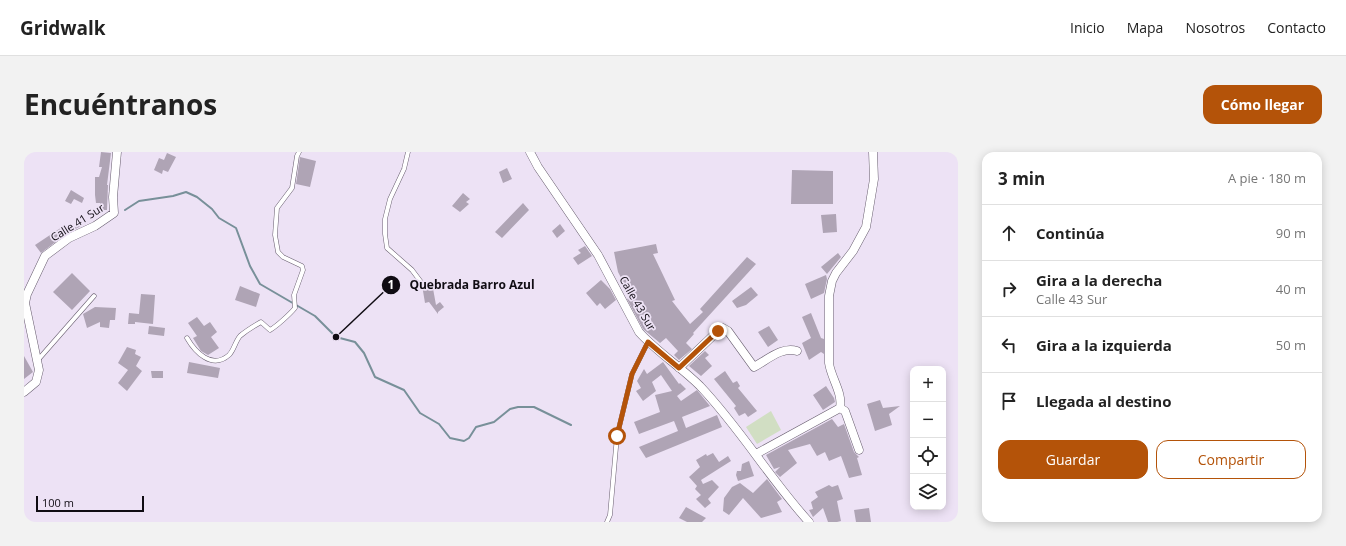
<!DOCTYPE html>
<html lang="es">
<head>
<meta charset="utf-8">
<style>
	body { margin:0; font-family:"Open Sans",sans-serif; background:#f2f2f2; color:#222 }
	.controls { position:absolute; right:12px; bottom:12px; display:grid; overflow:hidden; border-radius:8px; box-shadow:0 2px 10px #0003 }
	.controls button { width:36px; height:36px; display:grid; place-items:center; padding:0; border:0; border-bottom:1px solid #e0e0e0; background:#fff; color:#222; font:20px sans-serif }
	.scale { position:absolute; left:12px; bottom:10px; width:108px; box-sizing:border-box; padding-left:4px; border:2px solid #100c13; border-top:0; font-size:11px; line-height:14px; white-space:nowrap; color:#100c13; -webkit-text-stroke:3px #ede2f5; paint-order:stroke }
	.stop { position:absolute; width:12px; height:12px; margin:-9px; border:3px solid #b45309; border-radius:50%; background:#fff }
	.stop.end { background:#b45309; border-color:#fff; box-shadow:0 1px 4px #0008 }
	.list { margin:0; padding:0; list-style:none }
	h2 { display:flex; justify-content:space-between; align-items:center; height:52px; margin:0; padding:0 16px; font-size:17px }
	h2 small { font-size:13px; font-weight:400; color:#767676 }
	.list li { display:grid; grid-template-columns:26px 1fr auto; gap:12px; align-items:center; box-sizing:border-box; height:56px; padding:0 16px; border-top:1px solid #e0e0e0 }
	.list b { display:block; font-size:15px; white-space:nowrap }
	.list p { margin:0; font-size:13px; white-space:nowrap; color:#767676 }
	.list em { font-size:13px; font-style:normal; color:#767676 }
	.actions { display:flex; gap:8px; padding:12px 16px }
	.actions a { flex:1; padding:9px 0; border:1px solid #b45309; border-radius:12px; text-align:center; font-size:14px; color:#b45309 }
	.actions .main { background:#b45309; color:#fff }
	.icon { flex:none; width:22px; height:22px; fill:none; stroke:currentColor; stroke-width:2; stroke-linecap:round; stroke-linejoin:round }
	.map { position:relative; flex:none; width:934px; height:370px; overflow:hidden; border-radius:12px }
	header { display:flex; align-items:center; gap:24px; box-sizing:border-box; height:56px; padding:0 20px; background:#fff; border-bottom:1px solid #e0e0e0 }
	header strong { font-size:19px }
	nav { display:flex; gap:22px; margin-inline-start:auto; font-size:14px }
	.intro { display:flex; align-items:center; justify-content:space-between; box-sizing:border-box; height:96px; padding:0 24px }
	h1 { margin:0; font-size:28px }
	.button { padding:10px 18px; border-radius:12px; background:#b45309; color:#fff; font-size:14px; font-weight:700 }
	main { display:flex; gap:24px; padding:0 24px }
	aside { flex:1; background:#fff; border-radius:12px; box-shadow:0 2px 10px #0003 }
	.map>svg:first-child { display:block }
</style>
</head>
<body>
<header>
<strong>Gridwalk</strong>
<nav><a>Inicio</a><a>Mapa</a><a>Nosotros</a><a>Contacto</a></nav>
</header>
<div class="intro"><h1>Encuéntranos</h1><a class="button">Cómo llegar</a></div>
<main>
<div class="map">
<svg width="934" height="370" viewBox="0 0 934 370">
	<rect width="100%" height="100%" fill="#ede2f5"/>
	<path fill="#d1dec3" d="M747,259L757,278L733,292L722,275Z"/>
	<g fill="none" stroke-linecap="round" stroke-linejoin="round">
		<path stroke="#789099" stroke-width="2" d="M101,58L115,49L149,44L162,40L173,45L188,57L195,66L212,76L226,114L236,132L291,164L312,185L331,190L340,201L351,225L380,238L396,261L415,272L426,286L440,289L445,286L452,275L470,270L486,257L494,255H510L547,273"/>
	</g>
	<path fill="#afa4b5" d="M77,0L87,1L83,33H84L83,58H76V51H72L71,43V25H75L78,15H75Z
		M143,1L152,5L144,20L139,18L138,22L130,18L135,6L140,8Z
		M276,5L292,9L286,35L272,32Z
		M483,16L488,27L479,31L475,20Z
		M768,18L809,19V52H767Z
		M47,38L60,46L58,51L50,47L47,52L41,49Z
		M439,41L446,47L442,50L445,52L436,60L428,54Z
		M499,51L505,58L478,86L471,80Z
		M812,62L813,80L799,81L797,63Z
		M536,72L541,79L533,86L528,79Z
		M41,73L44,77L56,73L57,74L42,82L17,101L11,93Z
		M632,92L634,101L629,102L651,148L648,149L666,172L679,160L676,157L723,105L732,112L669,181L670,182L662,191L668,197L655,208L650,203L654,199L642,186L636,191L619,177L603,147L607,145L594,120L590,100Z
		M561,94L568,104L554,113L549,106L557,101L554,98Z
		M814,101L817,105L803,122L797,115Z
		M48,121L66,139L48,158L29,140Z
		M802,123L803,127L800,141L787,147L781,132Z
		M577,128L586,137L592,148L581,157L576,151L573,154L562,141Z
		M408,131L412,153L416,150L420,155L414,160V162L405,150L401,151L398,133Z
		M216,134L236,142L232,155L211,148Z
		M727,135L734,143L722,153L713,156L708,149Z
		M117,142L131,143L129,172L111,170V172H104L105,161L115,162Z
		M71,155L92,156L91,168H86L85,176L76,175V170L63,176L59,162Z
		M787,161L797,186L800,187V202L797,200L785,208L778,191L787,186L778,165Z
		M173,165L180,174L186,170L193,180L187,185L195,196L184,203L177,199L169,186L173,184L164,171Z
		M125,174L141,176L140,184L124,182Z
		M745,174L754,188L744,195L734,180Z
		M103,195L112,198L111,202L117,205L112,214L118,219L103,239L94,231L104,218L94,211Z
		M681,199L685,203L681,206L688,214L677,224L665,214Z
		M0,204L9,220L0,227Z
		M165,210L196,216L194,226L163,221Z
		M639,210L655,232L656,231L662,237L653,244L657,249L673,238L686,254L658,265L662,276L693,263L698,275L622,306L615,295L654,279L650,269L615,282L610,270L636,260L631,243L648,239L637,223L628,230L632,239L619,249L612,239L617,236L613,229L620,217L623,222Z
		M127,219H139V226H128Z
		M701,219L709,231L713,229L716,234L714,236L733,259L724,265L721,261L715,264L710,256L712,254L690,227Z
		M802,234L810,246L811,250L799,258L789,243Z
		M856,248L859,256L876,254L865,262L868,273L851,279L843,252Z
		M808,267L814,275L820,272L830,300L835,305L833,306L838,323L825,326L817,304L805,309L801,300L793,304L786,292L764,298L773,311L756,325L751,320L756,315L750,317L742,303Z
		M689,301L695,310L704,304L707,309L677,328L679,332L688,328L695,335L684,347L687,351L681,356L672,347L677,343L671,337L673,334L665,325L676,315L672,308L682,302L683,304Z
		M725,309L730,324L714,329L712,323L713,319H717L718,312Z
		M743,327L758,347L753,350L758,360L737,366L719,346L705,363L699,359L700,346L708,335L716,331L729,341Z
		M805,333L808,335L814,333L819,347L813,349L817,369L813,370H804L799,356L789,365L785,358L789,357L787,350L794,345L791,340Z
		M662,355L682,366L678,370H663L655,366Z
		M845,356L847,370H832L830,358Z"/>
	<g fill="none" stroke-linecap="round" stroke-linejoin="round">
		<defs>
			<path id="lane" d="M384,0L380,17L366,47L361,67V82L363,96L388,118L397,130
				M163,186C171,200 188,218 205,203C210,198 211,190 216,184C222,179 230,174 237,170L246,178C253,174 266,162 271,156L270,143L279,118L278,114L259,105L254,100L251,83L253,56L268,36L273,4L275,0
				M13,209L70,144
				M583,370L586,363L593,284L608,222L624,190"/>
			<path id="street" d="M506,0L514,15L574,103L615,180C633,200 657,215 676,234C716,276 746,327 785,370
				M655,216L694,179L699,176L704,179L730,215C743,208 758,194 773,199
				M0,240L12,230L15,218L1,151L3,142L21,104L45,86L71,74L90,61L89,45L93,0
				M816,256L821,259L835,298
				M732,302L816,256C819,241 807,226 805,211V144L808,129L812,121L829,99L842,75L850,27L849,0"/>
		</defs>
		<use href="#lane" stroke="#685e6f" stroke-width="5"/>
		<use href="#street" stroke="#685e6f" stroke-width="9"/>
		<use href="#lane" stroke="#fff" stroke-width="4"/>
		<use href="#street" stroke="#fff" stroke-width="8"/>
	</g>
	<g fill="none" stroke-linecap="round" stroke-linejoin="round">
		<path stroke="#b45309" stroke-width="5" d="M593,284L608,222L624,190L655,216L694,179"/>
	</g>
	<g text-anchor="middle" dominant-baseline="central" stroke-width="3.5" stroke-linejoin="round" paint-order="stroke">
		<g font-size="11" fill="#100c13" stroke="#ede2f5">
			<text transform="translate(53 70) rotate(-32)">Calle 41 Sur</text>
			<text transform="translate(614 151) rotate(60)">Calle 43 Sur</text>
		</g>
	</g>
	<path fill="none" stroke="#100c13" stroke-width="1.5" d="M312 185L367 133"/>
	<g fill="#100c13" stroke="#ede2f5" stroke-width="1.5">
		<circle cx="312" cy="185" r="4"/>
		<circle cx="367" cy="133" r="10"/>
	</g>
	<g font-size="12" text-anchor="middle" font-weight="bold" fill="#fff">
		<text x="367" y="137">1</text>
	</g>
	<g font-size="12" text-anchor="middle" font-weight="bold" fill="#100c13" stroke="#ede2f5" stroke-width="3.5" stroke-linejoin="round" paint-order="stroke">
		<text x="448" y="137">Quebrada Barro Azul</text>
	</g>
</svg>
<div class="controls">
<button>+</button>
<button>−</button>
<button><svg class="icon" aria-label="locate" viewBox="0 0 24 24"><circle cx="12" cy="12" r="6"/><path d="M12 2v4M12 18v4M2 12h4M18 12h4"/></svg></button>
<button><svg class="icon" aria-label="layers" viewBox="0 0 24 24"><path d="M12 4l9 5-9 5-9-5zM3 14l9 5 9-5"/></svg></button>
</div>
<div class="scale">100 m</div>
<div class="stop" style="left:593px;top:284px"></div>
<div class="stop end" style="left:694px;top:179px"></div>
</div>
<aside>
<h2>3 min<small>A pie · 180 m</small></h2>
<ul class="list">
<li><svg class="icon" aria-label="ahead" viewBox="0 0 24 24"><path d="M12 20V5M6 11l6-6 6 6"/></svg><div><b>Continúa</b></div><em>90 m</em></li>
<li><svg class="icon" aria-label="right" viewBox="0 0 24 24"><path d="M7 20v-9h11M14 6l5 5-5 5"/></svg><div><b>Gira a la derecha</b><p>Calle 43 Sur</p></div><em>40 m</em></li>
<li><svg class="icon" aria-label="left" viewBox="0 0 24 24"><path d="M17 20v-9H6M10 6l-5 5 5 5"/></svg><div><b>Gira a la izquierda</b></div><em>50 m</em></li>
<li><svg class="icon" aria-label="arrive" viewBox="0 0 24 24"><path d="M6 21V4h12l-3 4 3 4H6"/></svg><div><b>Llegada al destino</b></div></li>
</ul>
<div class="actions"><a class="main">Guardar</a><a>Compartir</a></div>
</aside>
</main>
</body>
</html>
